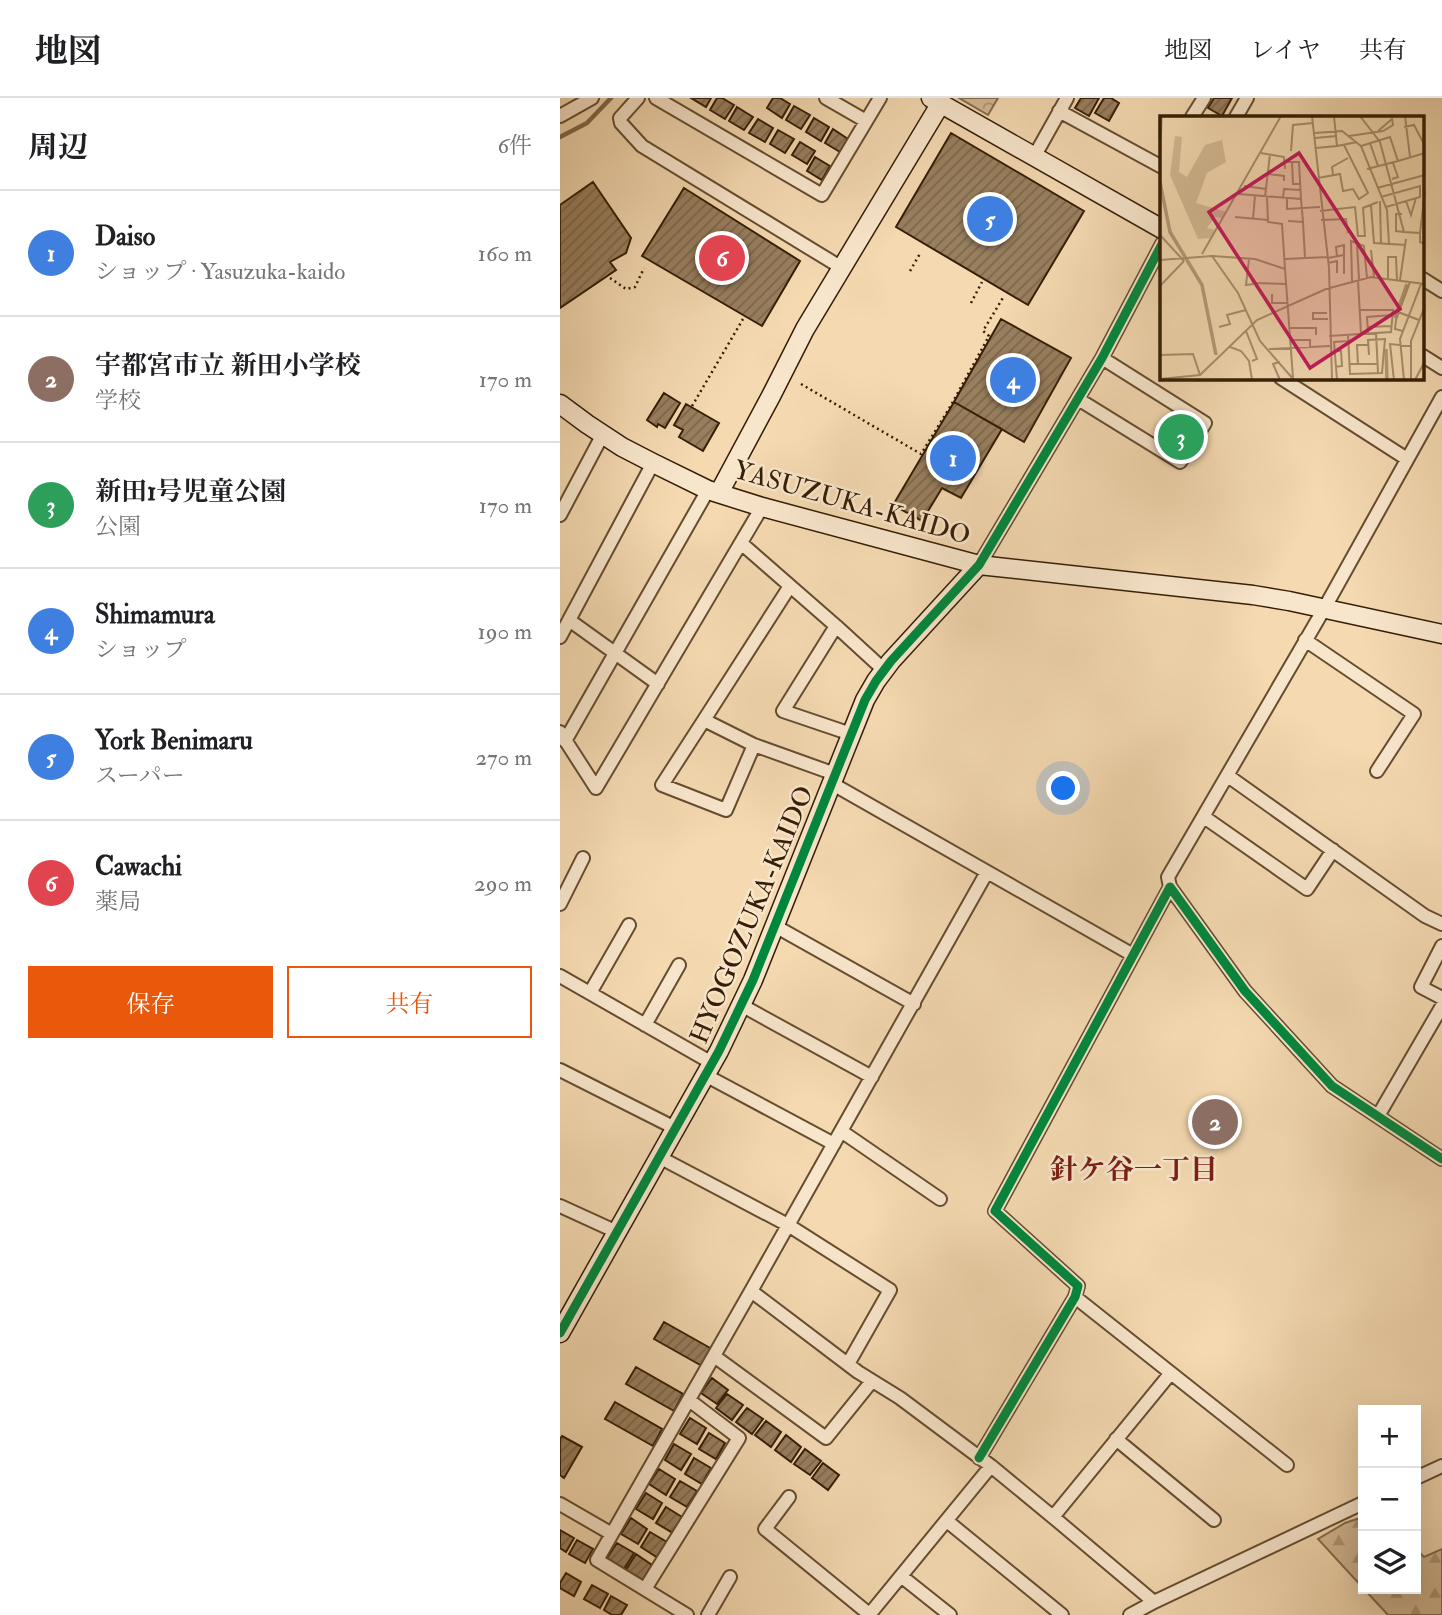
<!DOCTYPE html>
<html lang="ja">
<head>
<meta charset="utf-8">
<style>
	body { margin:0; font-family:"IM FELL Double Pica","Noto Serif JP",serif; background:#f6f6f6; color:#202124 }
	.controls { position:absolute; right:21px; bottom:21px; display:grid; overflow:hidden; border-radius:0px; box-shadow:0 7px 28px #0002 }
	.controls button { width:63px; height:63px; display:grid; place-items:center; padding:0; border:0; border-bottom:2px solid #e0e0e0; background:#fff; color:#202124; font:35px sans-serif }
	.you { position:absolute; left:504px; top:691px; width:24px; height:24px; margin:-18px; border:5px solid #fff; border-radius:50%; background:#1a73e8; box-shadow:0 0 0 10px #1a73e833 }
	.badge { display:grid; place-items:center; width:46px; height:46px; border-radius:50%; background:#ea580c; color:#fff; font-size:23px; font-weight:700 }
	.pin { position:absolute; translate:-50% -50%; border:4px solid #fff; box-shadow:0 2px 7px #0006 }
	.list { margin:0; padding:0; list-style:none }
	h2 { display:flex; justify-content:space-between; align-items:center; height:91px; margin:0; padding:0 28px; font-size:30px }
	h2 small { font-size:23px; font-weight:400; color:#757577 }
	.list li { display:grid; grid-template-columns:46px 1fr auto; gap:21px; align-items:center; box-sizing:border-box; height:126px; padding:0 28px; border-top:2px solid #e0e0e0 }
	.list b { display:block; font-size:26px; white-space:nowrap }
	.list p { margin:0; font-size:23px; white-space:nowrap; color:#757577 }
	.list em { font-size:23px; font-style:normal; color:#757577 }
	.actions { display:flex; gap:14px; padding:21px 28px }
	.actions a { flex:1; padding:16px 0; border:2px solid #ea580c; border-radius:0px; text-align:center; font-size:24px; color:#ea580c }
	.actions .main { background:#ea580c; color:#fff }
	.icon { flex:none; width:38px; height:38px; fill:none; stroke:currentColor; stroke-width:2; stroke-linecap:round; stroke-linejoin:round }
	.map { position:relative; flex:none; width:882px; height:1517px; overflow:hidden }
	header { display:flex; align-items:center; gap:42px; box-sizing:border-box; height:98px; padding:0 35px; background:#fff; border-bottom:2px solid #e0e0e0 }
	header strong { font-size:33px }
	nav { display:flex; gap:38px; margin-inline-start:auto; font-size:24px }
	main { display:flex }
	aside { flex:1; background:#fff }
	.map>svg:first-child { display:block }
</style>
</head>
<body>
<header>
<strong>地図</strong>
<nav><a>地図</a><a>レイヤ</a><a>共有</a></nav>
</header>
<main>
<aside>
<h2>周辺<small>6件</small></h2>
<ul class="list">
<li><span class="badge" style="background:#3f7fe0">1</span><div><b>Daiso</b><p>ショップ · Yasuzuka-kaido</p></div><em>160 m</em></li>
<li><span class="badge" style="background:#8d6e63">2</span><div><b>宇都宮市立 新田小学校</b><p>学校</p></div><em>170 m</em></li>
<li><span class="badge" style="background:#2e9e5b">3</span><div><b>新田1号児童公園</b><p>公園</p></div><em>170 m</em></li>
<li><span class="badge" style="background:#3f7fe0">4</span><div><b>Shimamura</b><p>ショップ</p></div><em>190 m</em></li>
<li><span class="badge" style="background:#3f7fe0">5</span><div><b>York Benimaru</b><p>スーパー</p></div><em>270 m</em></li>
<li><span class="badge" style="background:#e0444e">6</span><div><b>Cawachi</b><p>薬局</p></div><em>290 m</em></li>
</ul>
<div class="actions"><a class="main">保存</a><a>共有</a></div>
</aside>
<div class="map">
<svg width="882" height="1517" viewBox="0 0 882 1517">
	<defs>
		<pattern id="forest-firs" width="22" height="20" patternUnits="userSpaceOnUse" patternTransform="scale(1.75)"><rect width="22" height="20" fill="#d4b994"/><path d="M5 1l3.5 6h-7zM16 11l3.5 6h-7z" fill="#ad9677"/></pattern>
		<pattern id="park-crowns" width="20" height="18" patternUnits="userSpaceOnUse" patternTransform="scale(1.75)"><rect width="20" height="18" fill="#d4b994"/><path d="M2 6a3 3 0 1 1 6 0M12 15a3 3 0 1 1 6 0" fill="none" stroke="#ad9677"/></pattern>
		<pattern id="building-hatch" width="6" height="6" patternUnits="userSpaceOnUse" patternTransform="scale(1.75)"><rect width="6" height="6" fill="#987f5e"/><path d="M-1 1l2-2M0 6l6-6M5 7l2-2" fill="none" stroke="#7d674c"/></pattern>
	</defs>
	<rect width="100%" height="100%" fill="#f4d9b1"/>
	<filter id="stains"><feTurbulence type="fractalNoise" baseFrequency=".00286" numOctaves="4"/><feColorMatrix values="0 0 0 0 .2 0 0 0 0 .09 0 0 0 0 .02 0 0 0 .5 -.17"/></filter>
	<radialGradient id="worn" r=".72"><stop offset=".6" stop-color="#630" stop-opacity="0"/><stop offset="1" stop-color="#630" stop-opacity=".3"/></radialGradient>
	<path fill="url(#forest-firs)" stroke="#846c4c" stroke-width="2" d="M803,1419V1490L758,1441L785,1425Z
		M856,1451L864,1459L882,1451V1517H828L804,1491H856Z"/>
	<path fill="url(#park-crowns)" stroke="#846c4c" stroke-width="2" d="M399,0H438L428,17Z
		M623,321L632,327L634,332L622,352L615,351L607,346Z"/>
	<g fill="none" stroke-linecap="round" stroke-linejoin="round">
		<path stroke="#816849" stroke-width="4.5" d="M0,39L27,25L51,0"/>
	</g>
	<path fill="url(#building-hatch)" stroke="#351e05" stroke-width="2" d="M131,0H151L146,9Z
		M157,0H162L174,7L165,21L150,12Z
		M213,0H220L230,6L222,20L207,10Z
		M521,0H539L529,18L515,10Z
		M544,0H551L559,5L549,23L535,15Z
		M654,0H672L662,18L648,10Z
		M234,8L250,17L241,31L226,22Z
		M177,9L193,19L184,32L169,23Z
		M254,20L269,29L261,43L246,34Z
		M198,21L213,30L205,44L189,35Z
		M273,31L288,41L280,54L265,45Z
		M218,32L234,41L225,55L210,46Z
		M391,35L524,113L468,207L336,129Z
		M240,44L255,53L247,66L232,57Z
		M255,59L270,68L262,82L247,73Z
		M33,84L71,140L66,155L50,164L56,172L0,210V107Z
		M124,90L240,163L202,228L82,158Z
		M441,221L511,260L464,344L394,304Z
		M104,295L120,305L105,330L98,326L97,329L87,322Z
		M394,304L442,331L401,400L382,390L362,423L333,407Z
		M126,306L159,325L143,353L119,339L123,332L114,327Z
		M104,1224L152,1251L142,1268L94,1241Z
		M76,1269L123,1296L114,1313L66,1286Z
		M152,1280L168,1292L157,1306L141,1295Z
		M167,1296L183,1307L172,1322L156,1310Z
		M55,1304L102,1331L93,1348L45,1321Z
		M187,1310L203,1321L192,1336L176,1324Z
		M130,1320L146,1330L137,1346L120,1336Z
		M206,1323L221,1334L211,1349L195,1337Z
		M149,1335L165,1345L156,1361L139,1351Z
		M226,1337L241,1349L231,1364L215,1352Z
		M2,1338L22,1349L4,1380L0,1377V1341Z
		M114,1346L131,1356L121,1372L105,1362Z
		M245,1351L261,1363L250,1377L234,1366Z
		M134,1360L151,1370L142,1386L125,1376Z
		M263,1365L279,1377L268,1392L252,1380Z
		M99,1371L115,1381L106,1397L89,1386Z
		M120,1383L137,1393L127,1409L110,1399Z
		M86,1395L102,1405L93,1421L76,1411Z
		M106,1409L122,1419L113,1435L96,1425Z
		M71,1420L87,1431L78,1446L61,1436Z
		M0,1432L14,1440L6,1454L0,1450Z
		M90,1434L107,1444L98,1460L81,1449Z
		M17,1442L33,1451L25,1465L9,1456Z
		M57,1445L74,1455L64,1471L47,1460Z
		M76,1456L92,1467L83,1482L66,1472Z
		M6,1475L21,1484L14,1498L0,1490V1485Z
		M32,1487L48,1496L40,1510L24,1501Z
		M51,1498L67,1507L61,1517H52L44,1512Z"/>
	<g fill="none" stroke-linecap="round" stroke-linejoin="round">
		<defs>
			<path id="street" d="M78,0L60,20L61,25L82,48L282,170
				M96,0L262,97L320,0
				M266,0L306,23
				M499,13L602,69
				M0,18L32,0
				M632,19L644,0
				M676,19L687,0
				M474,59L507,0
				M863,181L882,193
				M863,258L882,270
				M721,280L847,361
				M518,301L620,364L645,325L542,260
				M0,417L43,336
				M181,445L276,528L324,572
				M419,467L542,260L602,146
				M230,488L144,622L194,647L275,676
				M9,522L98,586
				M276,528L223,613L291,636
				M0,539L93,365
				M745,542L854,616L817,673
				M144,622L102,687L166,712L194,647
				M0,634L36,690L202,409
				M5,643L148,392
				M668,678L865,818L882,826
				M271,685L573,857
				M644,719L747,791L773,752
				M610,789L608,779L764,511L882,299
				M0,806L23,760
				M215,828L354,906
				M882,848L861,889L882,900
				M0,878L152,965
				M30,895L69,827
				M181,907L312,979
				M85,927L119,867
				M0,972L115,1030
				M145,977L274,1046
				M818,1018L882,908
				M281,1033L427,774
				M99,1059L228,1127L330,1192L288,1266
				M380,1101L281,1033L191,1193L298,1274L340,1300L431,1368L493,1419L594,1504
				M0,1108L57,1134
				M515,1199L727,1367
				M154,1258L266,1340L312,1283
				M556,1341L654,1422
				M419,1360L515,1199L518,1188L435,1113L610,789L685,893L772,988L882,1061
				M856,1380L882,1368
				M229,1399L205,1431L309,1516
				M0,1406L52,1436
				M493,1419L610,1276
				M387,1423L502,1517
				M341,1478L390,1517
				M85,1491L179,1340L129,1302
				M127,1517L37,1462L191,1193
				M148,1517L170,1479
				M309,1517L431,1368
				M570,1517L594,1504L803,1405"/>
			<path id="secondary" d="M371,0L602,131
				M0,306L27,326L62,349L93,365L148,392L202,409L419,467L693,497L729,503L882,536
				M159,395L211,298L245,231L381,5
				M0,1235L159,953L193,882L305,602L316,583L331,563L419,467"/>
		</defs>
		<use href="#street" stroke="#654d30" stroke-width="16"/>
		<use href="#secondary" stroke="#351e05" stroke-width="21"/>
		<path stroke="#351e05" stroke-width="2.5" stroke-dasharray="2 3.5" stroke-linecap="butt" d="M350,173L361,154
			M50,180L66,191L75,189L84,170
			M411,205L422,184
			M241,286L361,356L390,309L429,238L423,233L444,198
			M132,308L183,221"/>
		<use href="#street" stroke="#f8e6cc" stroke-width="12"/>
		<use href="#secondary" stroke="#f8e6cc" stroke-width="18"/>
		<defs>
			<path id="cycleway" d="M0,1235L159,953L193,882L305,602L316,583L331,563L419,467L542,260L602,146
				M419,1360L515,1199L518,1188L435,1113L610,789L685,893L772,988L882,1061"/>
		</defs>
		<use href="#cycleway" stroke="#f8e6cc" stroke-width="13"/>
		<use href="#cycleway" stroke="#00873e" stroke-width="9"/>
	</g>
	<g text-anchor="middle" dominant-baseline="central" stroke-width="5" stroke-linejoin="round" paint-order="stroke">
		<g font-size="26" fill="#351e05" stroke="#f8e6cc">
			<text transform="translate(292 405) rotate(16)">YASUZUKA-KAIDO</text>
			<text transform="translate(192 817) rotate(-67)">HYOGOZUKA-KAIDO</text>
		</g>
		<g font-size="28" font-weight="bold" fill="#7a1f14" stroke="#f8e6cc">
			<text x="574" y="1072">針ケ谷一丁目</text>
		</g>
	</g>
	<g transform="translate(600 18)">
		<rect width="264" height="264" fill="#f4d9b1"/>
		<path d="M15,20L22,21L19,56L27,61L45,29L62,24L66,46L47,57L36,87L67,96L63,102L55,101L47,112L55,114L50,122L38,123L10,59Z" fill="#d4b994"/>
		<path fill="none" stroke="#b39977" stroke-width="3.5" d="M0,23L1,0M0,66L10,116L42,169L56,239M235,202L247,168M226,233L227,264"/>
		<path fill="none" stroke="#a88e6c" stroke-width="2" d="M152,0L169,152L172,264M174,0L177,30L197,26M200,0L220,26L244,116L260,117V126L265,128M245,0L250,41M244,11L254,9L265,30M155,17L182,15L201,30L227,94L229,128M189,20L223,15L233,9L232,3L218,15M155,22L177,20M210,27L218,50M201,30L230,21L238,45L265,37M156,32L177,30M131,35L133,9L153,7M101,37L124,41L125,53M124,46H139L141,83M132,46L133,68H140M207,53L238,45M108,58L124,60V65M173,59L172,51L188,42M158,62L180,58L183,75L193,73L199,83L208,77L184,29M232,63L238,61L233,47M84,70L106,73M217,72L265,59M79,78L141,83L143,106L128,105M105,81L110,38M221,81L260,70V81L226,91M123,82L124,73L141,74M127,82V93L160,91M220,85L221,128M246,85L251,99L256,82M211,89L214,127L246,129M160,95L195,91L198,120H205L203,92L218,86M242,98H236V115L244,116M75,101L108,104M93,103L95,80M161,104L186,103L188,117M143,106L145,142M260,117L265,75M0,119L24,145M197,128L199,163M211,134L214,161M42,138L121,0M52,140L95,143L125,153L122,108L108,106L107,81M177,140L176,131L184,129V138M168,142L184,139V158M89,143L86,169L94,168L90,160M125,143L167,141M0,144L52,140L78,177L100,225L134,264M168,147L177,145V157M125,153L133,262M228,162V141H236L237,164M198,164L201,218M240,164L246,123M192,165L191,125L204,130L207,162M94,167L127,168M0,170L24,145M112,178V187H128M238,196L259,204M167,197H153V203H168M59,211L70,208L67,199L86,194M207,211L231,210M130,212H156V219M86,215L97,243L92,245M243,215L235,213L236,204L250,166M208,217L207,201L232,199M216,217L218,257M188,219L190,258L222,257L225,223L208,224L209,239M169,220L231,216L233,194H200M130,224H150V232M70,231L81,235L89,245L92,264M109,233L170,230M174,235H181L182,250L175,251M0,239L33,238L40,259M120,246L113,248L120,264M190,248H217M198,249L197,229H208M0,263L40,259L97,204L166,173L211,161L265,168M177,264L174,226L188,225M234,264L230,228L251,230M244,264L240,223L261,168M251,264V225L265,190M255,264L265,245"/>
		<path fill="#c2185b" fill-opacity="0.15" stroke="#c2185b" stroke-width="3.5" d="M139,37L240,193L150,252L49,96Z"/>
		<rect width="264" height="264" fill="none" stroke="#351e05" stroke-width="3.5"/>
	</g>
	<rect width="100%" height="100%" filter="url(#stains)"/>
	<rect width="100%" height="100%" fill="url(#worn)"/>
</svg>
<div class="controls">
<button>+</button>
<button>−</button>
<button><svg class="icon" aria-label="layers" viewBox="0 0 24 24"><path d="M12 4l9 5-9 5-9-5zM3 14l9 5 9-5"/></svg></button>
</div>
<div class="you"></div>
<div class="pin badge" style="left:393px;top:360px;background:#3f7fe0">1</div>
<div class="pin badge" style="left:655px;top:1024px;background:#8d6e63">2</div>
<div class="pin badge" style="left:621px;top:339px;background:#2e9e5b">3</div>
<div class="pin badge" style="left:453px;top:282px;background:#3f7fe0">4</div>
<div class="pin badge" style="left:430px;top:121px;background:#3f7fe0">5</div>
<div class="pin badge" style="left:162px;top:160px;background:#e0444e">6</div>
</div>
</main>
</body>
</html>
